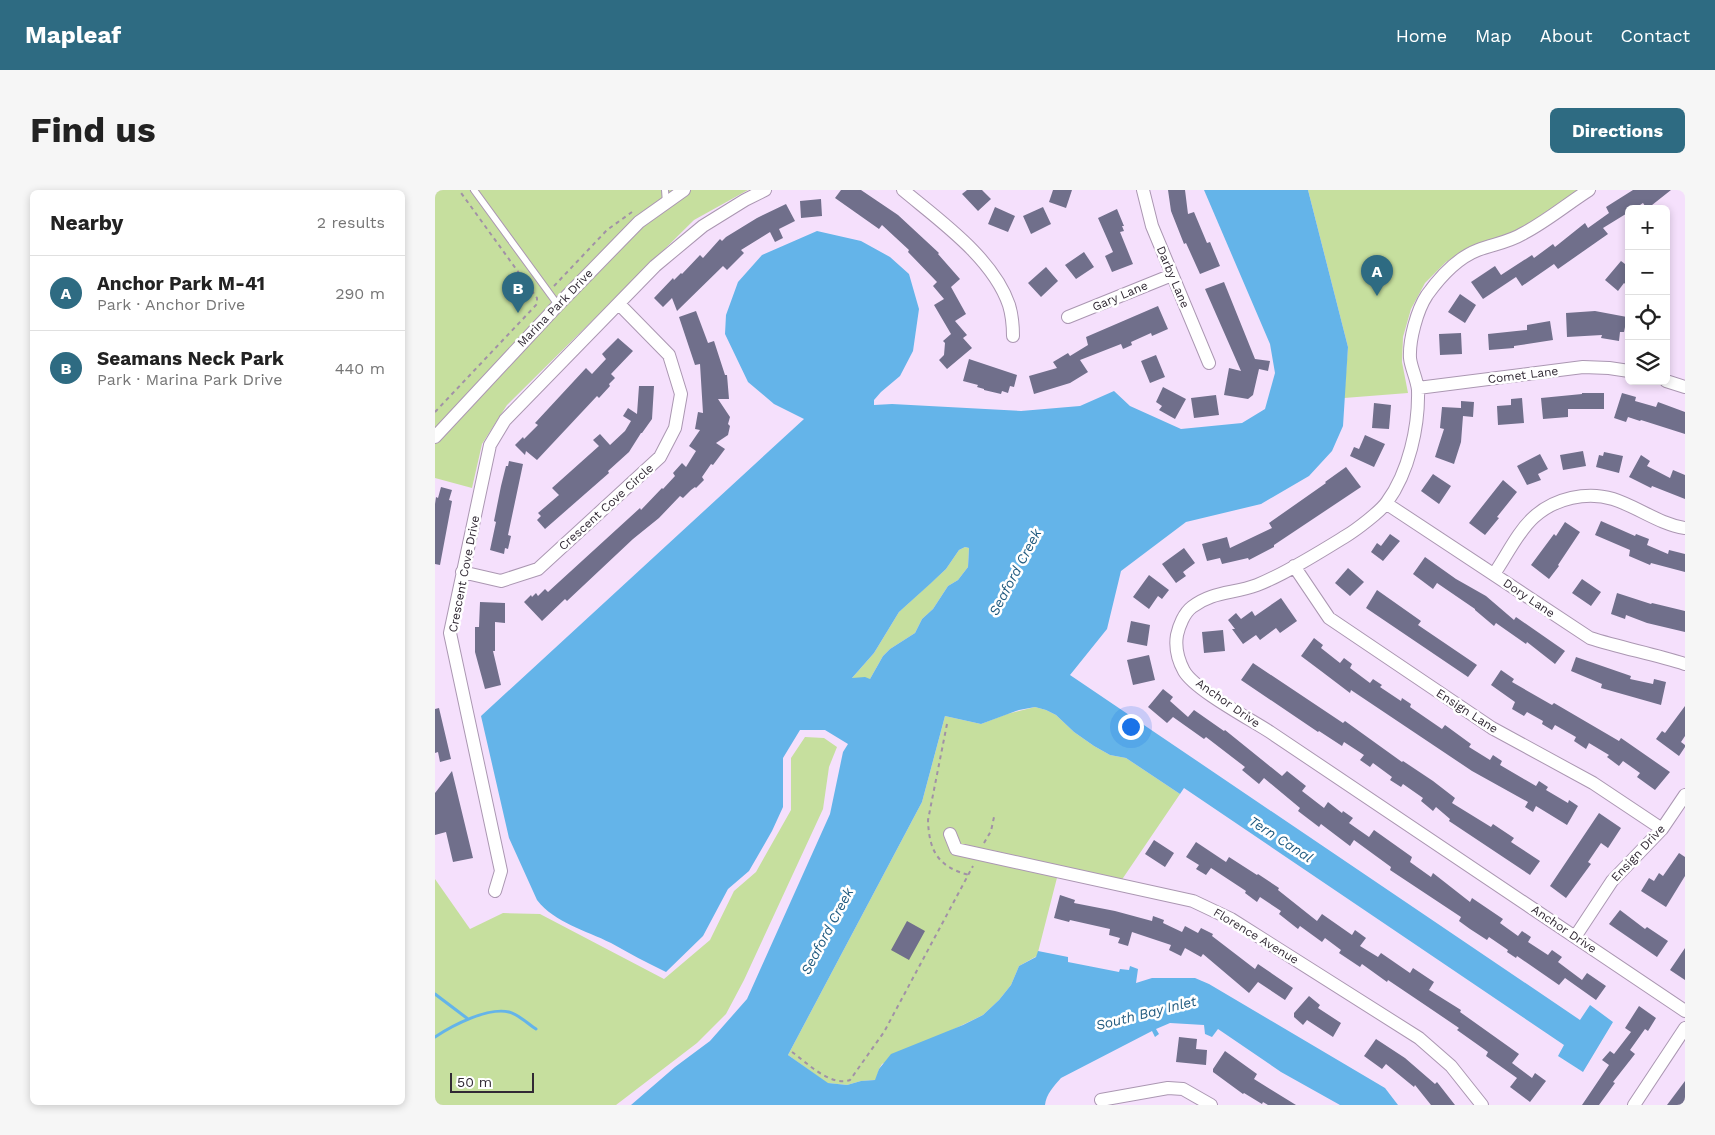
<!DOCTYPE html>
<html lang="en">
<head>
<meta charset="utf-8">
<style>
	body { margin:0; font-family:"Work Sans",sans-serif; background:#f6f6f6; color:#222 }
	.controls { position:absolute; right:15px; top:15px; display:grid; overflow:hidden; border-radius:8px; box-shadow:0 2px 8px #0003 }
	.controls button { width:45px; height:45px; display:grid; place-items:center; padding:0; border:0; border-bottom:1px solid #e0e0e0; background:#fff; color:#222; font:25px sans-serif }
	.scale { position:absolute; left:15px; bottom:12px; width:84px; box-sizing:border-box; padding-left:5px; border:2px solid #312934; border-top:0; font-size:14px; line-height:18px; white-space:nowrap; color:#312934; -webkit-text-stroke:4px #fff; paint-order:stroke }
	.you { position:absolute; left:695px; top:536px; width:18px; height:18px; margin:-12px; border:4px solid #fff; border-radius:50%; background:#1a73e8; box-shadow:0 0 0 8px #1a73e833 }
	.badge { display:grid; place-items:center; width:32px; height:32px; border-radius:50%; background:#2e6b82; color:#fff; font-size:16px; font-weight:700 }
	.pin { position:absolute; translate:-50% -41px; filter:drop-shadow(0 1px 2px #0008) }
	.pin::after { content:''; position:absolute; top:26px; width:18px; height:15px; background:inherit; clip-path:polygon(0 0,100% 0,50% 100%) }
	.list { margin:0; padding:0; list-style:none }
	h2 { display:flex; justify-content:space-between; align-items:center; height:65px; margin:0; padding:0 20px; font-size:21px }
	h2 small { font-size:16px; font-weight:400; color:#767676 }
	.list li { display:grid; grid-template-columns:32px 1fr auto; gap:15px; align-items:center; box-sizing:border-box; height:75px; padding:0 20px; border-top:1px solid #e0e0e0 }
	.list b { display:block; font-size:19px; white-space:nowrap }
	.list p { margin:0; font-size:16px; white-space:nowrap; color:#767676 }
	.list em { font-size:16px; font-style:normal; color:#767676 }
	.icon { flex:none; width:28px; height:28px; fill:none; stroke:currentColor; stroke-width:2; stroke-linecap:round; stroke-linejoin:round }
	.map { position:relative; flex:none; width:1250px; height:915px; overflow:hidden; border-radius:8px }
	header { display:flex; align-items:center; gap:30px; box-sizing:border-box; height:70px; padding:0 25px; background:#2e6b82; color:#fff }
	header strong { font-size:24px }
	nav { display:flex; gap:28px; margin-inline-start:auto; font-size:18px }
	.intro { display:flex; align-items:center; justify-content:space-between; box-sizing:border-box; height:120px; padding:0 30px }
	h1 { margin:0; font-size:35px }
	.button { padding:12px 22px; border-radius:8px; background:#2e6b82; color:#fff; font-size:18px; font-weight:700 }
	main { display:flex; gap:30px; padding:0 30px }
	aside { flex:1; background:#fff; border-radius:8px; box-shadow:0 2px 8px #0003 }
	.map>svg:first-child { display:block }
</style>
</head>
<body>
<header>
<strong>Mapleaf</strong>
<nav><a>Home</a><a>Map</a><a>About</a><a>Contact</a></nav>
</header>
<div class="intro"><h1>Find us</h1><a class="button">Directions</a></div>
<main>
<aside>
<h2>Nearby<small>2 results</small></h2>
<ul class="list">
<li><span class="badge">A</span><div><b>Anchor Park M-41</b><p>Park · Anchor Drive</p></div><em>290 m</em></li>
<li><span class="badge">B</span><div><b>Seamans Neck Park</b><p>Park · Marina Park Drive</p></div><em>440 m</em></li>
</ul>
</aside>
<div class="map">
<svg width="1250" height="915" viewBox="0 0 1250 915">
	<rect width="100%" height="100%" fill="#f5e0fc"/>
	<path fill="#c6df9e" d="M0,0H313L259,30L72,215L47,254L37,298L0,288Z
		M873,0H1144L1084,40L1035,57L1011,72L990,93L976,119L968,147L967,172L973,203L909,208L913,157Z
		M530,357L534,358L533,377L523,390L513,396L498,419L487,429L480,443L455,459L448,466L435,489L417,488L439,463L464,422L511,379L524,360Z
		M600,517L611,520L621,525L639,542L659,556L675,565L691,568L745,604L686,691L625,676L602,766L584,776L576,795L564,810L548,825L447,874L444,879L441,890L426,891L412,895L392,893L353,865L487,612L510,526L546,534L572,524Z
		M370,547L389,548L402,557L394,577L388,619L309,790L291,824L262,853L181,915H0V689L35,739L68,723L105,724L229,789L275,750L299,701L321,682L356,620V568Z"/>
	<path fill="#64b4e9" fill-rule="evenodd" d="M769,0H873L913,157L908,236L897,261L874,286L826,314L751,332L686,381L672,439L635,485L1145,830L1155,815L1178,832L1148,882L1123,866L1129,855L749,598L745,604L691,568L675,565L659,556L639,542L621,525L611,520L600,517L584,520L546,534L510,526L487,612L353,865L393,893L412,895L426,891L440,890L444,879L456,864L528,835L548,825L564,810L576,795L584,776L601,767L603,761L633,767V772L684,782L685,779L694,780L695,776L703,779L701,793L717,788H760L774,794L950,898L963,915H905L846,882L783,839L777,847L770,844L769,835L735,833L721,839L724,844L720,847L717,841L626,888C619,896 611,904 610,915H196L240,877L275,851L312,809L395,624L408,562L413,554L390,540H365L348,568V617L337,641L314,681L293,699L268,746L231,782C212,773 194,763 176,753C150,740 120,733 102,710L74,648L46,526L369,229L339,214L313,192L290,144L291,125L303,92L327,65L382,41L426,51L455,67L474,84L484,119L478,161L465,186L446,202L439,210V215L457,214L586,221L645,216L679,201L695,216L746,239L807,233L830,219L840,183L835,154ZM530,357L534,358L533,377L523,390L513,396L498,419L487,429L480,443L455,459L448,466L435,489L430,487L417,488L439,463L464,422L495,394L511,379L524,360Z"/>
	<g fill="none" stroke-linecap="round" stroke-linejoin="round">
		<path stroke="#64b4e9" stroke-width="3" d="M0,804L33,829
			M0,847C18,835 53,817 74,822C83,824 93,834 101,839"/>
	</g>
	<path fill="#706f8b" d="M406,0H426L463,25L504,63L503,64L525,89L516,97L531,124L520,131L532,145L528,148L537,158L512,179L504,170L509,165L510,153L508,151L516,144L499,115L509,109L498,96L502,92L473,62L474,60L447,35L444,39L400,8Z
		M532,0H547L556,9L543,21L527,4Z
		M618,0H637L631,18L614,12Z
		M733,0H750L753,24L759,22L772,53L775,52L785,76L765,84L751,53L749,54L736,21Z
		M1198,0H1236L1212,19L1208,13L1199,19H1194V22L1168,38L1173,44L1123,79L1119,74L1087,96L1081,87L1048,109L1036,92L1060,76L1066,85L1097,65L1099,68L1118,54L1120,57L1150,33L1153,38L1174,23L1171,17Z
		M386,9L387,26L366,28L365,11Z
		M351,14L360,31L344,39L348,48L340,52L335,42L306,60L309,63L292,80L288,76L242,121L237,108L228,117L219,108L238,88L239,90L246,83L247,84L265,65L268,68L285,49L287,51L291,47L322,28Z
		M560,17L580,26L573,42L553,34Z
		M608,17L616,34L596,44L588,26Z
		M682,19L689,36H687L689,41L685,42L698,74L677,82L670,66L678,62L663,28Z
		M649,62L659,77L641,89L630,75Z
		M1186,71L1194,77V97L1189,93L1183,101L1170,90Z
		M611,77L623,91L606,107L593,93Z
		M789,92L820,169L835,171L833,181L824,179L818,205L813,209L789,205L794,178L806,181L770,99Z
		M1025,104L1041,115L1030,133L1013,122Z
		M723,116L733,139L717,146L716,143L696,152L697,155L688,159L686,154L645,170L653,182L635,193L599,204L594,186L622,178L618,172L633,163L635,166L653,155L651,147Z
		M261,121L273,153L279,151L290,185H292L294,209H283L295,227L293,234L295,236L293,245L281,253L290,259L278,275L276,274L267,287L269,290L261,298L260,297L256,300L248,308L245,306L224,328L198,349L132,411L130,409L107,431L89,412L96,405L97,407L101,403L103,406L110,399L113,402L205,318L206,320L227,298L228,299L240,286L238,283L247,273L251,277L261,261L254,256L265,240L260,239L263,222L268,223L265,174L260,175L244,127Z
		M1160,121L1192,127L1189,142H1185L1184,151L1166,148L1167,145L1132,147L1131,123Z
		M1115,131L1118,150L1079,156V158L1054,160L1053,144L1092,140V135Z
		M1026,143L1027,164L1005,165L1004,144Z
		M183,148L198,161L176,184L180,188L174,194L175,196L164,208L162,206L102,270L91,261L90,265L80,255L88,247L89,249L103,235L100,233L151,178L157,184L171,169L167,164Z
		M721,165L730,187L715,193L706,171Z
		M534,169L582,185L579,197L575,196L573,203L567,201L566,204L549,200V199L542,197L543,195L528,191Z
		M204,196H219L217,229L207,243H206L194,262L173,281L174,283L110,339L102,330L106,326L103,323L124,305L117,298L164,256L158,250L165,244L175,255L190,241L196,231L188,226L193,218L202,224Z
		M728,197L751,209L740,229L724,220L727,216L721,212Z
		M1147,203H1169V219H1133V227L1108,229L1106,208L1147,204Z
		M1187,203L1201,207L1200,211L1221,217L1223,212L1250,222V244L1206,230L1205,231L1193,227L1191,232L1179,228Z
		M781,205L784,225L759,228L756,208Z
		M1087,208L1089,233L1063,235L1062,216L1076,215V209Z
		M1026,211L1039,212L1038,227L1028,226L1026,252L1019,274L1000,267L1009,239L1005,238L1007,217L1026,218Z
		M939,213L956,215L954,239L937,238Z
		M930,245L950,254L939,277L915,266L919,257L924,259Z
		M1148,261L1151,276L1128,280L1125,265Z
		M1169,262L1188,266L1184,283L1161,277L1164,265L1168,266Z
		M1105,264L1113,279L1103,284L1106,290L1092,295L1082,276Z
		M1206,265L1215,271L1212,276L1235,288L1238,280L1250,285V309L1217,296L1216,298L1194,287Z
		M74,271L88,274L73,345L76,346L73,359L70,358L69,364L55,360L61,332L59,331L66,296L71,276H73Z
		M911,277L926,297L839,355V357L814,370L813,368L787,374L785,368L772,371L767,354L792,347L795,358L837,338L834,333L891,293L890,292Z
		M998,284L1016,296L1004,314L986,301Z
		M1068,290L1082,302L1062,327L1064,328L1050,345L1034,333Z
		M6,297L17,300L14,310L17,311L5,375L0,374V314L1,307L3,308Z
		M1166,331L1200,346L1201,344L1214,349L1212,355L1233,364L1234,360L1250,364V382L1216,373L1215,375L1194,366L1195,360L1160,345Z
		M1130,332L1145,342L1123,375L1124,376L1114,389L1096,375L1119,344L1121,346Z
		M955,344L965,351L948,371L936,362L942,353L946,356Z
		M749,358L760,373L748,382L751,386L741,393L727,374Z
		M990,367L1021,389L1051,406L1079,430L1081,427L1130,461L1120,474L1092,452L1091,454L1061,433L1059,436L1040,420V419L1002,393L998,399L978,384Z
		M913,378L929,392L915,406L900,393Z
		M714,385L734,400L727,409L723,406L714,419L698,407Z
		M1147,389L1166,402L1156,416L1137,403Z
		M942,400L986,431L983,435L1042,475L1033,487L931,418Z
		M1182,403L1216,414L1217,413L1250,421V442L1212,433L1191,425L1190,429L1176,424Z
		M846,408L862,431L845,443L841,438L825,450L821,445L808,454L797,439H800L793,430L801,423L806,429L817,421L820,426Z
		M45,412L70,413V433L60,432V461H58L66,495L50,499L40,462V437H44Z
		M696,431L715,435L712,456L692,452Z
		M788,440L790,461L769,463L767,442Z
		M879,448L888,455L886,458L905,473L909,468L917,474L915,478L935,493L938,489L947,495L945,497L966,511L967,508L976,514L975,517L1007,539L1010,535L1036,554L1034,557L1055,570L1058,565L1067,571L1065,575L1101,596L1104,591L1113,597L1111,600L1133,613L1134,610L1143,616L1132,635L1101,616L1098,622L1090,617L1093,612L1037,581L916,500L915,503L886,481L866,466Z
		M714,465L720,490L698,495L692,470Z
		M1141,467L1196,486L1195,489L1218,494L1219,489L1231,492L1226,515L1166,498L1167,494L1136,481Z
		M818,473L908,533L910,531L967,572L968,571L998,591L1020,608L1017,613L1056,637L1058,634L1079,648L1076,652L1105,671L1095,685L1014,631L1015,629L1001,617L998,621L986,611L988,608L968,594L966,597L955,590L957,587L938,573L935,577L925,570L929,565L909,552L907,556L884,541L883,542L806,490Z
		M1066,480L1079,489L1077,492L1117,515L1119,513L1184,551L1186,548L1235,582L1220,600L1202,587L1205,583L1188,571L1184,576L1172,567L1174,565L1154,553L1151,559L1139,551L1141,547L1120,535L1117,540L1107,534L1108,531L1092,522L1089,526L1077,519L1080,512L1056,495Z
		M728,499L738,507L735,511L753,527L759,520L789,541L790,540L847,586L852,581L871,596L867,601L889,618L893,612L907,623L908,621L918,628L914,633L934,647L939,640L977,667L975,672L996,687L998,683L1035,712L1037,708L1068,729L1065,733L1083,746L1087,741L1096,747L1093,752L1113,765L1117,760L1127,767L1123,772L1147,790L1152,783L1171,796L1161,810L1130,788L1124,795L1082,766L1081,768L1072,762L1073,760L1054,747L1052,750L1035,739L1024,731L1026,727L955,680L956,677L919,650L915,656L886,634L884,637L863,621L865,618L829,588L824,594L807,580L810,577L771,547L769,549L738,527L732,533L713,517Z
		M1250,516V546L1246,552L1250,555V557L1244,566L1221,549L1227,541L1230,543Z
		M4,518L16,569L5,572L3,562L0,563V519Z
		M17,581L38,668L18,672L11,642L0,645V603Z
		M1164,623L1186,638L1173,658L1166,653L1153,672L1156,674L1131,708L1115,696Z
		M719,650L739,663L730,677L710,664Z
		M761,652L791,672L794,667L822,685L823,684L844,698L843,700L882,731L887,724L917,745L920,740L931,748L925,756L943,767L946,763L975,783L978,778L999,792L994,800L1026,820L1025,822L1084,864L1077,873L1097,888L1100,883L1111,891L1095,912L1075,897L1082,888L1051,866L1053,862L1022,840L1024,838L996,819L953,790L952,792L927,774L925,777L904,763L906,760L890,748L887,752L865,736L863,739L844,724L846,721L825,707L822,712L810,703L811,701L776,678L771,685L761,679L764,675L751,667Z
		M1244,663L1250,667V686L1231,717L1206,701L1214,688L1219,691L1224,683L1228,686Z
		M625,705L640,710L639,713L680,721L717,731L718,726L729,730L728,733L747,742L750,736L763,743L766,738L778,744L777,746L820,779L823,774L858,798L850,810L823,792L814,803L768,764L766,767L750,758L746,766L734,760L736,755L697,742L693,756L683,753L685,748L674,745L675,739L635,730L634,732L619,728Z
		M1185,720L1210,739L1212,737L1233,751L1222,767L1174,734Z
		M472,731L490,741L474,770L456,760Z
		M1250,758V790L1235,780Z
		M874,806L885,815L883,818L906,833L898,847L872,830L868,835L859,827V823Z
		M1204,816L1221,828L1213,841L1210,839L1195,860L1200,864L1178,892L1180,893L1164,915H1147L1174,875L1167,870L1175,861L1179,864L1196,842L1190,838Z
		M744,847L762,849L761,859L772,860L771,875L741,872Z
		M941,849L970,868L1000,894L1002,892L1020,915H996L980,895L979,897L951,874L947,879L929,866Z
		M790,861L822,884L819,889L861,915H833L828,912L827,914L809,903L808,904L778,882V879Z
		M1250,891V915H1232Z"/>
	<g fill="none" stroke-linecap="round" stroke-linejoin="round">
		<defs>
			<path id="lane" d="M39,0L123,115
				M230,0L231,13"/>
			<path id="street" d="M468,0C505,31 558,68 574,115C577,125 578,135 578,146
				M708,0L717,36L774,173
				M1154,0C1132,14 1112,31 1089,43C1075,52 1059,54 1043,60C1022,68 1005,87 992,105C982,120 974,150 975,168C976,178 982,189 983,200C984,236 974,282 952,312C946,321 921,340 911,346C885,362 850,384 822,395C798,404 778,401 757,417C749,423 744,436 742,445C740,457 743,470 749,481C760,500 815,529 835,542L1250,821
				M633,127L737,85
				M1231,191L1250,197
				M983,198L1148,177L1174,178L1194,181
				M0,247L123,115L204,32L249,0
				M952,314L1155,448C1186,458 1219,464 1250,474
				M859,376L894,428L1057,538L1158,593L1227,639
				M27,382L66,391L103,379L225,267L240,238L246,204L234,165L184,114
				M1059,384C1071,367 1083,341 1099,327C1120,308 1152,301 1178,309C1203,317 1224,334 1250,338
				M515,644L521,659L758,711L796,729L984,848L1016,876L1047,915
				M60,701L66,681L15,443L55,255L70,230L220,76L268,36L310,10L330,0
				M1140,747L1177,691L1227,639L1250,605
				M666,910L733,898L748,899L776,915
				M1199,915L1250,838"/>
		</defs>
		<use href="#lane" stroke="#ab97b2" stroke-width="8"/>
		<use href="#street" stroke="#ab97b2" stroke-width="14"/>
		<path stroke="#a191a6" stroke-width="2" stroke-dasharray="4 4" stroke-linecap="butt" d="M119,96L172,40L197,22
			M0,222L102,114V108L24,0
			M512,534L493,630C494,661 503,677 534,685
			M549,653L556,641L559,627
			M357,862C372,873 396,897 415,890L449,842L538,676"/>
		<use href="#lane" stroke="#fff" stroke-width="6"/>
		<use href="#street" stroke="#fff" stroke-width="12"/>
	</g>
	<g text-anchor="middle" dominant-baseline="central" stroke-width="5" stroke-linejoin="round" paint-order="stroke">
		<g font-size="12" fill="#312934" stroke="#fff">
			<text transform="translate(738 87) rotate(67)">Darby Lane</text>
			<text transform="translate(685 106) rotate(-23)">Gary Lane</text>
			<text transform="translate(120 118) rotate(-46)">Marina Park Drive</text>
			<text transform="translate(1088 185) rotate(-7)">Comet Lane</text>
			<text transform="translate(171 317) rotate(-42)">Crescent Cove Circle</text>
			<text transform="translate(29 384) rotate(-79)">Crescent Cove Drive</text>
			<text transform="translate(1094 408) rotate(34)">Dory Lane</text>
			<text transform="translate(793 513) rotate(35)">Anchor Drive</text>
			<text transform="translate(1032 521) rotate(33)">Ensign Lane</text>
			<text transform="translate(1203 663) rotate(-47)">Ensign Drive</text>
			<text transform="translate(1129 739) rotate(34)">Anchor Drive</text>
			<text transform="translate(821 746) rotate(31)">Florence Avenue</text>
		</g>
		<g font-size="14" font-style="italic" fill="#225c80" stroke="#fff">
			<text transform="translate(580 382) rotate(-62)">Seaford Creek</text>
			<text transform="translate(846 649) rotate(33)">Tern Canal</text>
			<text transform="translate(392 741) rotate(-62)">Seaford Creek</text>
			<text transform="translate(711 823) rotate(-14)">South Bay Inlet</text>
		</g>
	</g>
</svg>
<div class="controls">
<button>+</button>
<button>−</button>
<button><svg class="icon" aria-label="locate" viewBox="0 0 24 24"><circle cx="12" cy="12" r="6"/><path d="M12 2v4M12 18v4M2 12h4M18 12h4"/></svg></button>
<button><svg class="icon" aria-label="layers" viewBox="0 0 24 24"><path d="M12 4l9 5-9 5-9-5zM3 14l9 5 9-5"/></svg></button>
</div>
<div class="scale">50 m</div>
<div class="you"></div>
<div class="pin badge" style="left:942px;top:106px">A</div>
<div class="pin badge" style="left:83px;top:123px">B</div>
</div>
</main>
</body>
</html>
